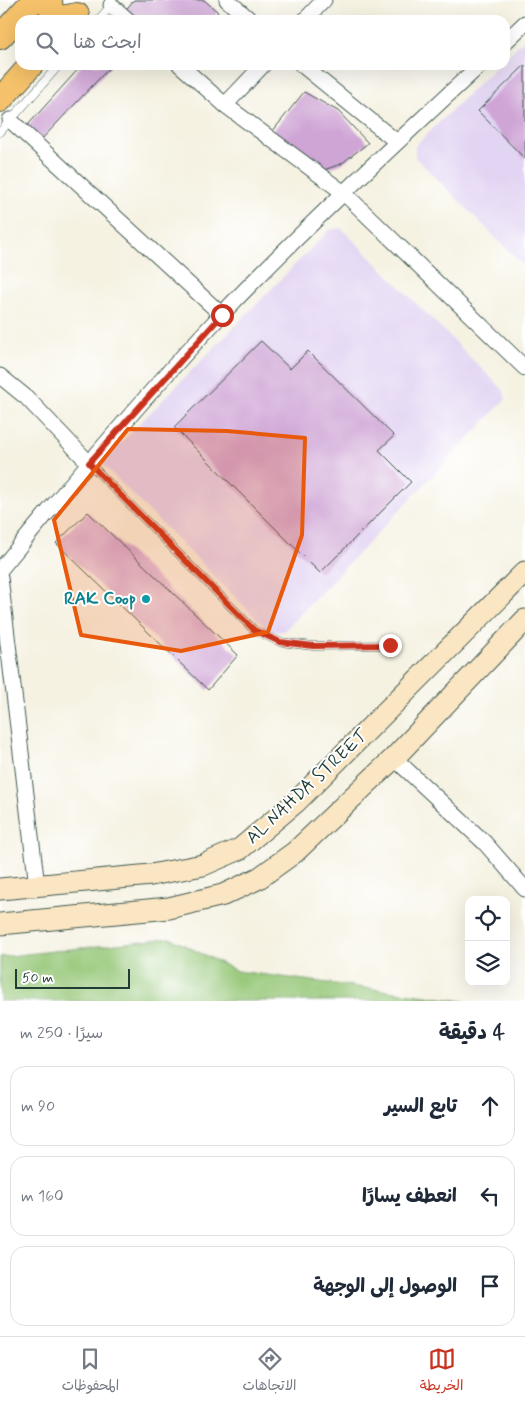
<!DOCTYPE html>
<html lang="ar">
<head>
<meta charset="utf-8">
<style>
	body { margin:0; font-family:Mynerve,"Playpen Sans Arabic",sans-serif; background:#f2f2f3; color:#1f2937; direction:rtl }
	.controls { position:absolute; right:15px; bottom:15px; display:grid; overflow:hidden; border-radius:10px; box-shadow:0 5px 20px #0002 }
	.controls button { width:45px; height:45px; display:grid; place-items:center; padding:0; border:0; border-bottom:1px solid #e0e1e3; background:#fff; color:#1f2937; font:25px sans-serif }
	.scale { position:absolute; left:15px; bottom:12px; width:115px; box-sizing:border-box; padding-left:5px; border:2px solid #1f3d34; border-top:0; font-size:14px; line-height:18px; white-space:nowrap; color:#1f3d34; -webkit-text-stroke:4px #fff; paint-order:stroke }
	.stop { position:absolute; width:15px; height:15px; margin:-11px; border:4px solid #c8321e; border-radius:50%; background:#fff }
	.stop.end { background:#c8321e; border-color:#fff; box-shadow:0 1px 5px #0008 }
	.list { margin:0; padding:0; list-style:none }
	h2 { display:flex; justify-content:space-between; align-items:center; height:65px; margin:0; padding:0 20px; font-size:21px }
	h2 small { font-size:16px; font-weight:400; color:#747a83 }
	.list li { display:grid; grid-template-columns:32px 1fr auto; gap:15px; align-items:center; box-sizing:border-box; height:80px; margin:0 10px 10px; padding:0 10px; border:1px solid #e0e1e3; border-radius:15px }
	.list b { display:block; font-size:19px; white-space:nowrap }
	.list em { font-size:16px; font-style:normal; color:#747a83 }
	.icon { flex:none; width:28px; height:28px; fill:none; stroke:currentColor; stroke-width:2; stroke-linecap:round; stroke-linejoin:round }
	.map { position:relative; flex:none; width:525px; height:1001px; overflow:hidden; direction:ltr }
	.search { position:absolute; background:#fff; box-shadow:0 5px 20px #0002; left:15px; right:15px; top:15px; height:55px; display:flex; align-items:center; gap:12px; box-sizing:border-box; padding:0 18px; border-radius:15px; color:#747a83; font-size:19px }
	.sheet { height:335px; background:#fff }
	nav { display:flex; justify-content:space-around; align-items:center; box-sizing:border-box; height:70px; border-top:1px solid #e0e1e3; background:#fff; font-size:14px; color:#747a83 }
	nav a { display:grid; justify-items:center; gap:2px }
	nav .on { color:#c8321e }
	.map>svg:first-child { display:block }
</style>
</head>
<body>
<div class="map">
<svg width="525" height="1001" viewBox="0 0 525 1001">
	<rect width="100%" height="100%" fill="#fff"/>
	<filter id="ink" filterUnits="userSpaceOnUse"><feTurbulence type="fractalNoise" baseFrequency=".02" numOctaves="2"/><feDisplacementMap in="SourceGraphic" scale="10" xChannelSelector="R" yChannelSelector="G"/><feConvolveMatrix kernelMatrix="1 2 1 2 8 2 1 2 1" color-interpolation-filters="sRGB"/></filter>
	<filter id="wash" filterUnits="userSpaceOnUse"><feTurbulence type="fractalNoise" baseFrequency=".0096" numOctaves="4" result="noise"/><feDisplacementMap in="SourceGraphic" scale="20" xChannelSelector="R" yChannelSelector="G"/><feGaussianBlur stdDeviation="1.12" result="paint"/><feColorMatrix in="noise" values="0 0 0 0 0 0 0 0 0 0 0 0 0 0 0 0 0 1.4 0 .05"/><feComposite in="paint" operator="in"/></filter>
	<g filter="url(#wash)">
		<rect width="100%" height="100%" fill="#f5f2e2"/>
		<path fill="#e2d4f3" d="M525,39V267L415,157V146L498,65H505V58Z
			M341,228L503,390L506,399L284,631L270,632L101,463L329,230Z"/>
		<path fill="#94c676" stroke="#5a8255" d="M170,938L237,971L464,1001H0V957Z"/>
		<g id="blocks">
			<path fill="#cfa5d5" d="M134,0H204L218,12L211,20H132L123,13Z
				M82,65H112L40,141L26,127Z
				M525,65V159L478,111Z
				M304,92L338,111L368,143L341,164L318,172L272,132Z
				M261,341L290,369L308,351L394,436L379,450L411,482L320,573L174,427Z
				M88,512L238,655L208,690L56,543Z"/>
		</g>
	</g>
	<g filter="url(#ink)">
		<use href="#blocks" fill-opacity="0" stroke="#3f584e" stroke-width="1"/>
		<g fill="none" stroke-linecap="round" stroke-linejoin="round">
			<defs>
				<path id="lane" d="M98,20L112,5
					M0,132L59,65
					M89,463L254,630L280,642L313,646L390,645"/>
				<path id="street" d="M227,0L250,20
					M111,5L128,20
					M305,20L324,0
					M505,42L525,23
					M180,65L225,105L344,193L525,368
					M302,65L397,142
					M225,105L263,65
					M10,120L222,315
					M0,376L27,398L89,463
					M0,570C71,483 144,397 221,315C304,228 392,147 480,65
					M0,577L37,886
					M394,758L485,843L525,889"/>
				<path id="secondary" d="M0,889L151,875L203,865L240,849L296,802L525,572
					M0,924L169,908L223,895L259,878L295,852L394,758L525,620"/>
				<path id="primary" d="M50,0C50,19 61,19 77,15
					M0,37L34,0
					M0,100L31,65"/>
			</defs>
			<use href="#lane" stroke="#3f584e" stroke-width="9"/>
			<use href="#street" stroke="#3f584e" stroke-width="17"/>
			<use href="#secondary" stroke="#3f584e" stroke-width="23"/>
			<use href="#primary" stroke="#3f584e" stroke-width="26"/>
			<use href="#lane" stroke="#fff" stroke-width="8"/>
			<use href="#street" stroke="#fff" stroke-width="15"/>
			<use href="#secondary" stroke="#fbe6c4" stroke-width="21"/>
			<use href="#primary" stroke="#f5c16b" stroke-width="24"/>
		</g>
	</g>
	<g fill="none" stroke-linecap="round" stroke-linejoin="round" filter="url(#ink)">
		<path stroke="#c8321e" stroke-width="6" d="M222,315L89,463L254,630L280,642L313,646L390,645"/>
	</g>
	<path fill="#e8590c" fill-opacity="0.2" stroke="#e8590c" stroke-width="4" stroke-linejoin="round" d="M128,429L227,431L305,438L302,535L268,632L181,651L81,635L54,520Z"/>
	<circle fill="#0f9aa8" stroke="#fff" stroke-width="2" cx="146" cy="599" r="5"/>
	<g text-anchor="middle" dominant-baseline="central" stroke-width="4" stroke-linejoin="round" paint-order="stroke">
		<g font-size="18" font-weight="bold" fill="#0d838f" stroke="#fff" text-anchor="end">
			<text x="136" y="599">RAK Coop</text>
		</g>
		<g font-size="18" fill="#1f3d34" stroke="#fff">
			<text transform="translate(307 787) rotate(-43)">AL NAHDA STREET</text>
		</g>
	</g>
</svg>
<div class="controls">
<button><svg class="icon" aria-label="locate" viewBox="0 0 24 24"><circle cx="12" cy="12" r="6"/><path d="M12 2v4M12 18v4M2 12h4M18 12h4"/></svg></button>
<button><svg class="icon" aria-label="layers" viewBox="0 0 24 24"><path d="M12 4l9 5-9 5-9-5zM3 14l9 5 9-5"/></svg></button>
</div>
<div class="scale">50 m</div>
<div class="stop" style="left:222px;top:315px"></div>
<div class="stop end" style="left:390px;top:645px"></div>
<div class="search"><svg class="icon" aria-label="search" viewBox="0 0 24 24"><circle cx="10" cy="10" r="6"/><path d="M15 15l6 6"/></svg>ابحث هنا</div>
</div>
<section class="sheet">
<h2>4 دقيقة<small>سيرًا · 250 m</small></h2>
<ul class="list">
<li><svg class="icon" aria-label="ahead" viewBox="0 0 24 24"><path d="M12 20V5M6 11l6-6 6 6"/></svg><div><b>تابع السير</b></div><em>90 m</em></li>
<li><svg class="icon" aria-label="left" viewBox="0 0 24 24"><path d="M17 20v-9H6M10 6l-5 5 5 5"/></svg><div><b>انعطف يسارًا</b></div><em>160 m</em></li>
<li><svg class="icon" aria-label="arrive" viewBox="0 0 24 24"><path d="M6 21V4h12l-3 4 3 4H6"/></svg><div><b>الوصول إلى الوجهة</b></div></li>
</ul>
</section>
<nav>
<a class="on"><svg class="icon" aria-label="map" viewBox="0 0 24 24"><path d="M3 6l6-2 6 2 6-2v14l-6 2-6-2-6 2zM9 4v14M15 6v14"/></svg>الخريطة</a>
<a><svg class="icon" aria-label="directions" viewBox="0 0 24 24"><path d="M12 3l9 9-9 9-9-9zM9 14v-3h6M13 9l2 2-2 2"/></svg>الاتجاهات</a>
<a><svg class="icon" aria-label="saved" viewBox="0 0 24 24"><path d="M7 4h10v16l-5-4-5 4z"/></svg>المحفوظات</a>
</nav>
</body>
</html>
